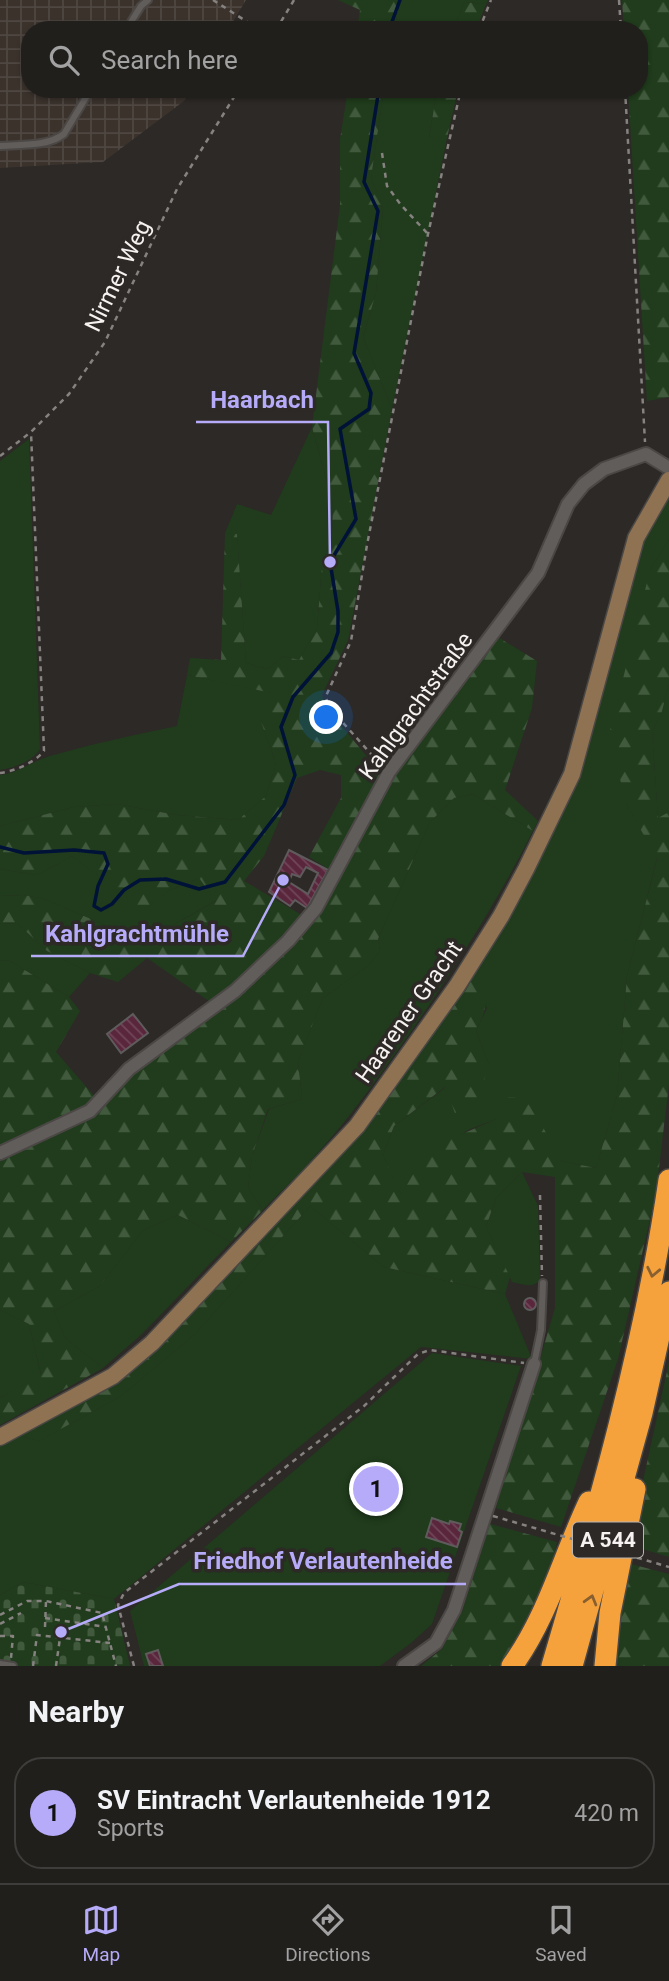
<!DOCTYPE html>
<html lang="en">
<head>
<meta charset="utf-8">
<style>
	body { margin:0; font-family:Roboto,sans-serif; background:#2d2c29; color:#f1f3f6 }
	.you { position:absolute; left:327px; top:718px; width:24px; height:24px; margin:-18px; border:5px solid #fff; border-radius:50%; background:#1a73e8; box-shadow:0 0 0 10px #1a73e833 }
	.badge { display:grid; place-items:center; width:46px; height:46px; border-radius:50%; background:#b6abf8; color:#111; font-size:23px; font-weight:700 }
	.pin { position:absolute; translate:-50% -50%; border:4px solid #fff; box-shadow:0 2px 7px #0006 }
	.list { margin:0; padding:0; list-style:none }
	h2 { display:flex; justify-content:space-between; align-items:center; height:91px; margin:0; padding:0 28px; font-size:30px }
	h2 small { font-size:23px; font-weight:400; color:#a2a2a3 }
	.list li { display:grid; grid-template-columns:46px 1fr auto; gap:21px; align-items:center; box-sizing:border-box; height:112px; margin:0 14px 14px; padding:0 14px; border:2px solid #3e3d3b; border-radius:28px }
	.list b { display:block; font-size:26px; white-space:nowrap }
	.list p { margin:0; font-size:23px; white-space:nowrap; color:#a2a2a3 }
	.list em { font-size:23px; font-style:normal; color:#a2a2a3 }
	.icon { flex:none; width:38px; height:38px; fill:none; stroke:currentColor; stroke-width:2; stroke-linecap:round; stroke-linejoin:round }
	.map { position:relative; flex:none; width:669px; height:1666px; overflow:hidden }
	.search { position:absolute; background:#211f1c; box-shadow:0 2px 5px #0004; left:21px; right:21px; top:21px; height:77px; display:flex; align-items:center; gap:18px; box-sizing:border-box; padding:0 24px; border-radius:28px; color:#a2a2a3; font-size:26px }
	.sheet { height:217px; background:#211f1c }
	nav { display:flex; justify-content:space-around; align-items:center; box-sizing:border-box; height:98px; border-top:2px solid #3e3d3b; background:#211f1c; font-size:19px; color:#a2a2a3 }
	nav a { display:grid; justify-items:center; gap:4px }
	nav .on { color:#b6abf8 }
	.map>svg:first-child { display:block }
</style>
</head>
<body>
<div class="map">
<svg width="669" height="1666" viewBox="0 0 669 1666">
	<defs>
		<pattern id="industrial-grid" width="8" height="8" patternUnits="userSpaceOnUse" patternTransform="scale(1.75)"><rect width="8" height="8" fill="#3b322c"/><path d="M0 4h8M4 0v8" fill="none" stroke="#4e4641"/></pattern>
		<pattern id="forest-firs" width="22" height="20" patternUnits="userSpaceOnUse" patternTransform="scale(1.75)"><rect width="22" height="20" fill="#203c1c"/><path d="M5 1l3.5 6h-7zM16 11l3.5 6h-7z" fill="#41593d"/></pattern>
		<pattern id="cemetery-stones" width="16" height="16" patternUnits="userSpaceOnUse" patternTransform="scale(1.75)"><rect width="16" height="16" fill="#203c1c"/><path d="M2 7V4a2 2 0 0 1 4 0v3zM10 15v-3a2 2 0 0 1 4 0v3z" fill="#41593d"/></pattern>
		<pattern id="building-back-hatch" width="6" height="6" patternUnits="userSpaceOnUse" patternTransform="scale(1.75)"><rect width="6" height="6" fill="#59263c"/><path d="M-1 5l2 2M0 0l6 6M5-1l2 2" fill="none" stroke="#714659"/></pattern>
	</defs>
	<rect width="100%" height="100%" fill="#2c2926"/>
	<path fill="url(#industrial-grid)" d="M0,0H246L228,30H30V89H192L184,101L103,162L0,168Z"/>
	<path fill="#203c1c" d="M400,0H488L486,4L464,2L454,30H394Z
		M384,89H437L429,138H447L392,409L363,337L376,293L383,208L371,178Z
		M312,427L333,504L332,536L322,565L317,629L299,660L283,656L268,669L246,663L237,535L225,533L237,504L271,515Z
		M29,439L40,749C33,761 14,768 0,770V461Z
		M669,493V539L650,570L626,803L657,858L627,976L617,1096L596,1168L561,1161L496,1119L468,1130L415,1170L401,1196L383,1155L394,1126L446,1087L489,1065L476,1031L487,1008L471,975L532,873L644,540Z
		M187,675L272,693L261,722L276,763L266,796L238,820L177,815L116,804L74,807L0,826V775C18,773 33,761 50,756C92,744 134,735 177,726Z
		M669,684V812L658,819L652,731L661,715Z
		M472,794L533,831C497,902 455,968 410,1033C380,1075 350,1118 315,1156C299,1175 280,1192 263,1210L248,1188L252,1156L269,1109L302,1099L298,1061L323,998L369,965L380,951L378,939L430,822L454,798Z
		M72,856L144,910L168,891L199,878L217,900L161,932L112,928L44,899L24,895L0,896V869L37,875Z
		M17,923L47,951L90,973L69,997L10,961L0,960V924Z
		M522,1172L538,1206L540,1280C533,1289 522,1284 512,1282L486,1227L496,1198Z
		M310,1206L384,1267L505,1294L532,1359L421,1347L114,1599L23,1582L0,1595V1445L15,1435L39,1441L121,1396L196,1333Z
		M178,1215L231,1242L142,1334L103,1368L65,1338L54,1311L100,1286L143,1230Z
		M0,1310L29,1324L41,1375L0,1398Z
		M432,1353L521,1366L432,1624L411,1643L380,1666H144L130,1611Z"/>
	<path fill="url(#forest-firs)" d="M338,0H400L394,30H357L360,10Z
		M622,0H669V397L647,401L628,89H639V30H624Z
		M464,2L486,4L476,30H454Z
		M348,89H384L371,178L383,208L376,293L363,337L392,409L348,640L322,695L325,706L383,776L332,871L309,857L341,798V775L320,770L297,778L264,856L244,881L305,917L213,1004L147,958L118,982L90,973L47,951L17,923L0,924V896L24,895L44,899L112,928L161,932L216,901L199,878L168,891L144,911L72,856L37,875L0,869V826L74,807L116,804L177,815L238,820L266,796L276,763L261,722L271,693L187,675L190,658L221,660L225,533L237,534L246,663L268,669L283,656L299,660L317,629L322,565L332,536L333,504L312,427L340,205V139Z
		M437,89H458L447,138L429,139Z
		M669,539V684L661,715L652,731L658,818L669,812V1084L656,1193L618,1359L561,1527L496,1508L555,1308V1177L522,1172L496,1198L486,1227L510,1277L505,1294L384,1267L310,1206L196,1333L121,1396L39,1441L15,1435L156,1347L326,1170L362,1129L410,1067L471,975C491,997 488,1006 476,1031L489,1065L477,1102L455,1113L445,1087L394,1126L383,1155L401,1195L415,1170L435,1146L496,1119L508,1097H527L561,1161L596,1168L617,1096L627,976L657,859L626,803L609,735L650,570Z
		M496,636L537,661L532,708L505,790L538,821L533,831L472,794L454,798L430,822L378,939L380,951L369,965L323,998L298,1061L302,1099L268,1109L252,1156L248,1188L263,1210L231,1242L178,1215L143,1230L100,1286L54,1311L65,1338L103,1368L0,1425V1398L41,1374L29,1324L0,1310V1158L57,1130L291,944L392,776Z
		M0,960L10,961L69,997L80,1011L56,1052L96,1098L87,1109L0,1149Z
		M669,1362V1557L629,1545Z
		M490,1524L557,1542C547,1587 537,1634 501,1666H421L442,1649L462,1612Z
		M627,1563L669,1574V1666H611Z"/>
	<path fill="url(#cemetery-stones)" d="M23,1582L114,1599L130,1666H0V1595Z"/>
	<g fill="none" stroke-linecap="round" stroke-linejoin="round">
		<path stroke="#011238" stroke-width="3.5" d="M389,30L400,0
			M0,847L24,853L74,850L104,853L108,864L98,886L94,906L101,910L112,904L124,890L140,880L166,879L199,889L225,882L284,805L295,775L281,727L293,697L331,653L338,632V611L330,562L356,519L340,429L369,409L371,393L354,353L378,211L364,182L379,89"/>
	</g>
	<path fill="url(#building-back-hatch)" stroke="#5f5b5c" stroke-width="2" fill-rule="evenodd" d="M289,850L328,870L307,908L295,900L290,906L269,892ZM306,867L318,873L308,894L289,882L292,874L300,877Z
		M133,1014L148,1033L121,1053L107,1034Z
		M524 1304a6 6 0 1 1 12 0a6 6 0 1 1-12 0Z
		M432,1518L449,1524L450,1521L461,1524L459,1530L462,1532L457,1547L426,1537Z
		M158,1650L163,1666H150L146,1654Z"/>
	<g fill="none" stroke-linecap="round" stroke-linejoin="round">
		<defs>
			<path id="service" d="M126,30L141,6L148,0
				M0,146C21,144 47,147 64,134L91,89
				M534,1364L541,1330L543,1283
				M0,1664L13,1666"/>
			<path id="minor" d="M0,1153L90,1111L129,1069L235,991L288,941L316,908L389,772L538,573L568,504L584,484L604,469L646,454L669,468
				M404,1666L436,1643L454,1610L534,1364"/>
			<path id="secondary" d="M0,1437L113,1376L152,1343L357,1126L457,986L501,916L526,869L572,774L636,538L669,480"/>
			<path id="motorway" d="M512,1666C548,1616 563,1557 589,1502
				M552,1666C599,1506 645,1345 669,1180
				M572,1666L642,1413L669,1292
				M605,1666L610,1613L635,1489"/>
		</defs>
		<use href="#service" stroke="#4a4745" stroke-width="10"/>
		<use href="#minor" stroke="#4a4745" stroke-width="16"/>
		<use href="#secondary" stroke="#4a4745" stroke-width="19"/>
		<use href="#motorway" stroke="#4a4745" stroke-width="24"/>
		<path stroke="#858280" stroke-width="2.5" stroke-dasharray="5 5" stroke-linecap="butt" d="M213,0L260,30
			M619,0L621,30
			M276,30L294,0
			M479,30L491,0
			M625,89L645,442
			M382,153L387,186L401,205L428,234
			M0,456L31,432L69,394L105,342L177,189L239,89
			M380,764L328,706L326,696L351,641L367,545L428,234L461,89
			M0,773C15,771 34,763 44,751L31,432
			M540,1195L542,1276
			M0,1615L27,1601H46L102,1613L116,1666
			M45,1618L106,1627
			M0,1624L21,1613
			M45,1627L46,1601
			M0,1636H13L11,1658
			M33,1666L37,1635L110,1643
			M56,1666L60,1638
			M134,1666L118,1605L124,1593L364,1406L418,1354L430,1350L524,1363"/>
		<use href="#service" stroke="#615d5b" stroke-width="6"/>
		<use href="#minor" stroke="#615d5b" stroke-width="12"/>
		<use href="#secondary" stroke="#8e7252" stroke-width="16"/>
		<use href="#motorway" stroke="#f6a23c" stroke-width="21"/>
		<path stroke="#858280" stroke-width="2.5" stroke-dasharray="5 5" stroke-linecap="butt" d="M493,1516L669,1567"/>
	</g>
	<defs><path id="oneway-chevron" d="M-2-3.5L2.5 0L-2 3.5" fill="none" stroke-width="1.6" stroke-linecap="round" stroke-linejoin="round" transform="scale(1.75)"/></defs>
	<g stroke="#875f30">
		<use href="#oneway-chevron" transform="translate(653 1272) rotate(102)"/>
		<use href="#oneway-chevron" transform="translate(591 1600) rotate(-74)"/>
	</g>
	<g text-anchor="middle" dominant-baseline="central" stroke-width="7" stroke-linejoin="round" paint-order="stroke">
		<rect fill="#2c2926" stroke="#b9b6b4" stroke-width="2" x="573" y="1522.5" width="70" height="35" rx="5"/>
		<g font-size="21" font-weight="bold" fill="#f5f2f1">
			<text x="608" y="1540">A 544</text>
		</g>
		<g font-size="23" fill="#f5f2f1" stroke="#2c2926">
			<text transform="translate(118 276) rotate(-64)">Nirmer Weg</text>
			<text transform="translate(416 706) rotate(-54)">Kahlgrachtstraße</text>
			<text transform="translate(409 1012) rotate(-55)">Haarener Gracht</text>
		</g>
	</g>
	<path fill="none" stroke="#b6abf8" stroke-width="2.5" d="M330 562L328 422H196M283 880L243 956H31M61 1632L179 1584H466"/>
	<g fill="#b6abf8" stroke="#2c2926" stroke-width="2.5">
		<circle cx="330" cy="562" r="7"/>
		<circle cx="283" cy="880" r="7"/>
		<circle cx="61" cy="1632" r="7"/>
	</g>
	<g font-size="24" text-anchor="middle" font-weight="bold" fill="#b6abf8" stroke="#2c2926" stroke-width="7" stroke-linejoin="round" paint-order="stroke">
		<text x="262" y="408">Haarbach</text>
		<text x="137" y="942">Kahlgrachtmühle</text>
		<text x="323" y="1569">Friedhof Verlautenheide</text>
	</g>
</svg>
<div class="you"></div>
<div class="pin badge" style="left:376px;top:1489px">1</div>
<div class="search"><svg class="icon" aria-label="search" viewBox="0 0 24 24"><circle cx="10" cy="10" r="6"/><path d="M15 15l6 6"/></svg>Search here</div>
</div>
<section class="sheet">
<h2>Nearby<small></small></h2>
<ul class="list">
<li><span class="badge">1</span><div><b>SV Eintracht Verlautenheide 1912</b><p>Sports</p></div><em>420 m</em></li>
</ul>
</section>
<nav>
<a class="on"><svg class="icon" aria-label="map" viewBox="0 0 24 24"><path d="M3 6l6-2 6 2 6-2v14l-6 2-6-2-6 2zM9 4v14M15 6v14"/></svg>Map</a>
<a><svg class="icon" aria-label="directions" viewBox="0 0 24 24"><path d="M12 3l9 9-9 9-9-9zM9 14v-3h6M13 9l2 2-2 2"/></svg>Directions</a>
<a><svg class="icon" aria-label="saved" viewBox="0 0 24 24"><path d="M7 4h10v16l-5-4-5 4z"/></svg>Saved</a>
</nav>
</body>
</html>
